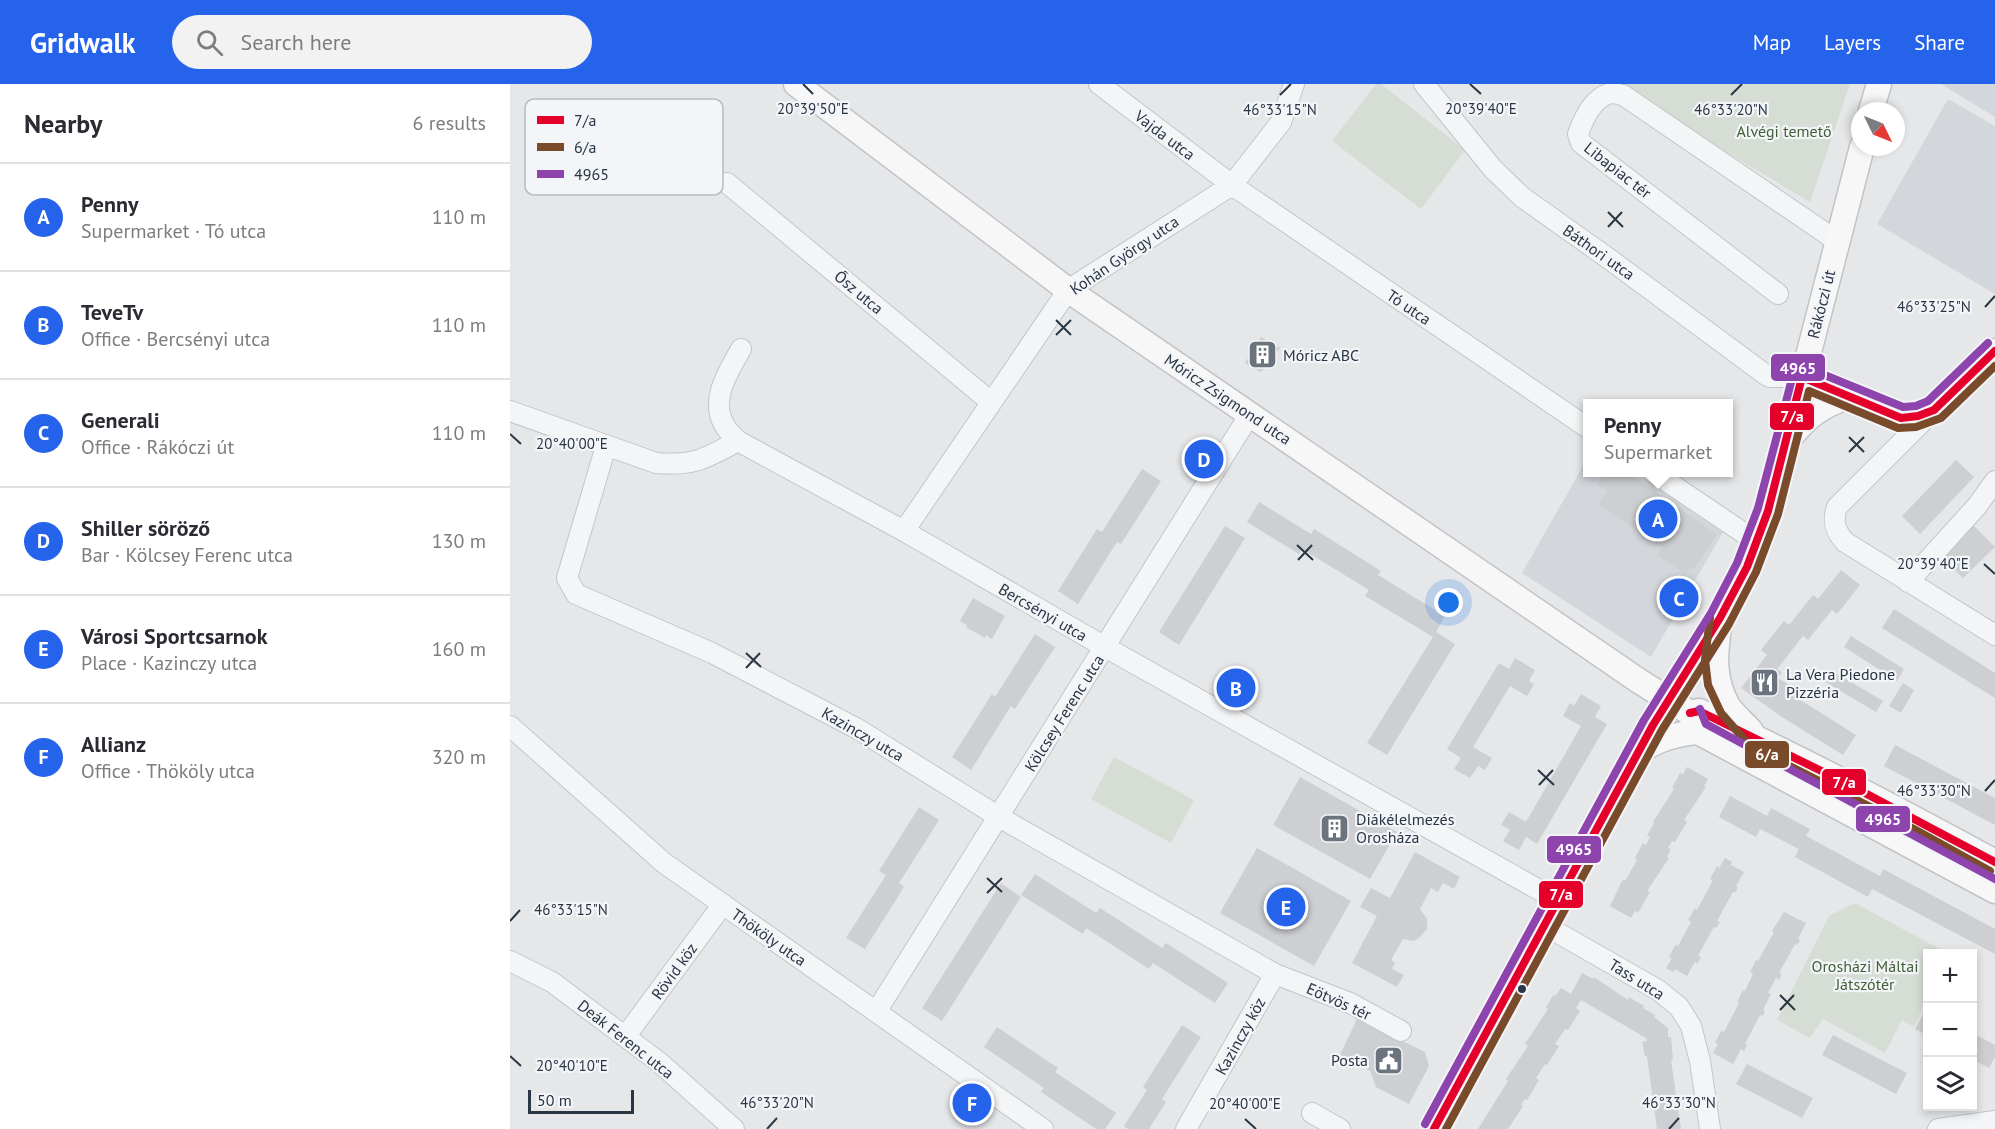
<!DOCTYPE html>
<html lang="en">
<head>
<meta charset="utf-8">
<style>
	body { margin:0; font-family:"PT Sans",sans-serif; background:#f2f2f3; color:#2b2b33 }
	.controls { position:absolute; right:18px; bottom:18px; display:grid; overflow:hidden; border-radius:0px; box-shadow:0 3px 9px #0003 }
	.controls button { width:54px; height:54px; display:grid; place-items:center; padding:0; border:0; border-bottom:2px solid #e1e1e2; background:#fff; color:#2b2b33; font:30px sans-serif }
	.compass { position:absolute; left:1341px; top:18px; width:54px; height:54px; border-radius:50%; background:#fff; box-shadow:0 3px 9px #0003; rotate:133deg }
	.scale { position:absolute; left:18px; bottom:15px; width:106px; box-sizing:border-box; padding-left:6px; border:3px solid #2a3644; border-top:0; font-size:16px; line-height:21px; white-space:nowrap; color:#2a3644; -webkit-text-stroke:4px #f3f5f8; paint-order:stroke }
	.you { position:absolute; left:939px; top:519px; width:21px; height:21px; margin:-15px; border:4px solid #fff; border-radius:50%; background:#1a73e8; box-shadow:0 0 0 9px #1a73e833 }
	.badge { display:grid; place-items:center; width:39px; height:39px; border-radius:50%; background:#2563eb; color:#fff; font-size:20px; font-weight:700 }
	.pin { position:absolute; translate:-50% -50%; border:3px solid #fff; box-shadow:0 2px 6px #0006 }
	.popup { position:absolute; left:1073px; top:315px; width:150px; height:78px; box-sizing:border-box; display:grid; place-content:center; border-radius:0px; background:#fff; filter:drop-shadow(0 2px 4px #0005); font-size:20px; white-space:nowrap; color:#7c7c81 }
	.popup b { font-size:22px; color:#2b2b33 }
	.popup::after { content:''; position:absolute; left:50%; top:100%; margin-left:-12px; border:12px solid transparent; border-top-color:#fff }
	.list { margin:0; padding:0; list-style:none }
	h2 { display:flex; justify-content:space-between; align-items:center; height:78px; margin:0; padding:0 24px; font-size:26px }
	h2 small { font-size:20px; font-weight:400; color:#7c7c81 }
	.list li { display:grid; grid-template-columns:39px 1fr auto; gap:18px; align-items:center; box-sizing:border-box; height:108px; padding:0 24px; border-top:2px solid #e1e1e2 }
	.list b { display:block; font-size:22px; white-space:nowrap }
	.list p { margin:0; font-size:20px; white-space:nowrap; color:#7c7c81 }
	.list em { font-size:20px; font-style:normal; color:#7c7c81 }
	.icon { flex:none; width:33px; height:33px; fill:none; stroke:currentColor; stroke-width:2; stroke-linecap:round; stroke-linejoin:round }
	.map { position:relative; flex:none; width:1485px; height:1045px; overflow:hidden }
	header { display:flex; align-items:center; gap:36px; box-sizing:border-box; height:84px; padding:0 30px; background:#2563eb; color:#fff }
	header strong { font-size:28px }
	nav { display:flex; gap:33px; margin-inline-start:auto; font-size:21px }
	.search { width:420px; height:54px; background:#f2f2f3; display:flex; align-items:center; gap:15px; box-sizing:border-box; padding:0 21px; border-radius:33px; color:#7c7c81; font-size:22px }
	main { display:flex }
	aside { flex:1; background:#fff }
	.map>svg:first-child { display:block }
</style>
</head>
<body>
<header>
<strong>Gridwalk</strong>
<div class="search"><svg class="icon" aria-label="search" viewBox="0 0 24 24"><circle cx="10" cy="10" r="6"/><path d="M15 15l6 6"/></svg>Search here</div>
<nav><a>Map</a><a>Layers</a><a>Share</a></nav>
</header>
<main>
<aside>
<h2>Nearby<small>6 results</small></h2>
<ul class="list">
<li><span class="badge">A</span><div><b>Penny</b><p>Supermarket · Tó utca</p></div><em>110 m</em></li>
<li><span class="badge">B</span><div><b>TeveTv</b><p>Office · Bercsényi utca</p></div><em>110 m</em></li>
<li><span class="badge">C</span><div><b>Generali</b><p>Office · Rákóczi út</p></div><em>110 m</em></li>
<li><span class="badge">D</span><div><b>Shiller söröző</b><p>Bar · Kölcsey Ferenc utca</p></div><em>130 m</em></li>
<li><span class="badge">E</span><div><b>Városi Sportcsarnok</b><p>Place · Kazinczy utca</p></div><em>160 m</em></li>
<li><span class="badge">F</span><div><b>Allianz</b><p>Office · Thököly utca</p></div><em>320 m</em></li>
</ul>
</aside>
<div class="map">
<svg width="1485" height="1045" viewBox="0 0 1485 1045">
	<rect width="100%" height="100%" fill="#e5e7e9"/>
	<path fill="#d3d7dc" d="M1431,0H1485V33Z
		M1438,15L1485,42V210L1367,140Z
		M1077,375L1078,388L1124,389L1213,448L1141,573L1012,489Z"/>
	<path fill="#d6ddd5" d="M866,0H871L955,66L911,125L822,57Z
		M1102,0H1340L1300,118Z
		M604,673L684,716L661,759L581,715Z
		M1345,819L1437,869L1418,870L1417,912L1404,943L1392,936L1375,969L1313,935L1300,954L1267,936L1319,832Z"/>
	<path fill="#cdcfd2" d="M751,253L770,264L751,288L735,279Z
		M1446,376L1464,393L1410,450L1392,432Z
		M632,385L651,397L611,460L607,458L568,520L548,507L587,445L592,448Z
		M1094,388H1116L1207,450L1184,485L1180,483L1176,490L1147,471L1152,464L1088,420L1097,407L1087,400Z
		M749,418L801,450L804,445L871,487L868,491L935,532L926,548L945,560L877,671L857,659L923,553L855,512L859,506L792,465L789,470L737,438Z
		M1462,440L1485,463L1453,494L1430,472Z
		M715,442L735,454L669,561L649,548Z
		M1331,486L1350,501L1327,530L1322,526L1298,556L1293,552L1267,585L1272,588L1268,594L1289,607L1284,612L1346,651L1333,671L1272,633L1231,604L1257,571L1251,566L1274,537L1279,541L1303,511L1308,515Z
		M463,514L495,532L482,555L476,551L475,554L456,543L457,541L450,537Z
		M1384,525L1485,589V614L1372,544Z
		M525,550L545,563L505,625L501,622L461,686L442,673L482,610L485,613Z
		M1341,552L1394,585L1387,597L1334,563Z
		M1005,574L1025,586L1019,597L1024,600L1017,612L1000,602L963,663L982,674L975,686L968,682L960,694L944,685L951,674L937,665L989,579L999,585Z
		M1319,585L1373,617L1366,628L1312,596Z
		M1393,599L1404,606L1391,629L1379,622Z
		M1071,610L1091,622L1085,633L1097,640L1027,760L1016,753L1009,766L993,757L1000,746L991,741L999,728L1016,738L1071,642L1053,632L1060,619L1064,622Z
		M1385,661L1485,714V741L1374,682Z
		M1177,683L1198,695L1194,702L1196,703L1174,736L1177,738L1165,758L1162,757L1158,764L1161,765L1157,773L1159,774L1137,807L1140,808L1128,829L1125,827L1121,834L1100,822L1113,795L1115,797L1127,776L1125,774L1133,759L1136,761L1140,753L1137,752L1144,739L1143,738L1164,705L1162,704L1170,689L1173,690Z
		M790,693L887,748L860,795L763,741Z
		M1220,712L1257,732L1261,724L1300,745L1296,752L1370,792L1373,785L1485,845V870L1362,805L1358,813L1285,773L1289,765L1250,745L1246,753L1209,733Z
		M409,723L429,736L389,799L394,803L355,865L336,854L376,791L369,787Z
		M747,764L841,817L804,882L710,829Z
		M905,768L950,793L944,805L933,799L928,808L921,804L910,825L917,835V845L909,854L904,857L893,855L881,876L885,879L882,885L894,891L887,903L842,879L867,832L850,823L861,804L880,814Z
		M1215,774L1222,778L1221,781L1234,788L1226,802L1228,803L1225,809L1223,808L1207,837L1210,838L1206,844L1204,843L1196,857L1188,872L1191,873L1187,880L1185,878L1177,892L1165,885L1163,888L1156,884L1162,874L1159,873L1165,861L1168,862L1181,838L1178,836L1185,824L1187,826L1203,796L1200,795L1207,782L1209,784Z
		M525,790L586,829L590,824L652,864L656,859L718,899L705,919L643,879L639,885L576,844L573,850L511,811Z
		M491,799L511,813L432,937L412,924Z
		M1274,828L1296,839L1288,855L1290,856L1287,861L1285,860L1269,889L1272,890L1269,896L1266,894L1258,909L1261,910L1253,926L1255,927L1253,932L1250,931L1235,960L1237,961L1234,967L1231,965L1223,980L1203,969L1208,960L1205,959L1211,947L1214,948L1229,919L1227,918L1233,906L1235,907L1243,890L1240,888L1246,876L1248,877L1264,848L1262,847Z
		M1072,889L1083,895L1084,893L1118,916L1119,913L1134,922L1133,924L1145,931L1144,933L1158,944V953H1161L1163,975L1161,976L1171,1045H1147L1137,972H1135L1132,958L1137,957L1136,954L1071,916L1066,924L1070,927L1058,946L1055,945L1045,960L1049,962L1037,981L1035,980L1026,994L1029,996L1017,1016L1015,1015L1011,1020L1013,1022L998,1045H968L998,997L996,995L1018,962L1015,960L1038,925L1036,924L1043,911L1045,912L1051,904L1061,910Z
		M1416,925L1418,926V952L1405,945Z
		M847,935L915,968L919,982L899,1020L866,1003L860,987L830,971Z
		M672,941L691,953L652,1015L656,1018L639,1045H618L614,1042L637,1006L633,1003Z
		M487,943L548,984L545,988L606,1029L595,1045H586L531,1008L534,1004L474,963Z
		M1462,949L1485,961V973L1479,984L1462,975Z
		M1323,951L1397,989L1386,1010L1312,971Z
		M1237,980L1303,1014L1292,1034L1226,1000Z"/>
	<g fill="none" stroke-linecap="round" stroke-linejoin="round">
		<defs>
			<path id="minor" d="M589,0L722,101L1078,344
				M914,0L983,85L1012,113L1102,177L1256,291L1260,293H1292
				M217,99L481,318
				M1268,210L1071,59L1068,50C1073,36 1082,15 1098,10C1102,8 1108,10 1113,11L1327,157
				M0,327L146,379C184,382 195,375 228,357L394,447L595,563L1049,817
				M1423,327L1327,423C1322,437 1325,447 1335,458L1485,551
				M228,357C224,353 218,348 215,342C199,317 218,288 231,265
				M96,362L57,494L66,510L202,569L346,644L489,733L765,890L840,919L891,947
				M1143,388L1247,458
				M394,447L558,206L722,101L771,38L784,0
				M1398,498L1467,422L1485,397
				M0,642L154,779L533,1045
				M1036,842L1148,906L1169,923L1181,942L1190,977L1200,1045
				M0,877L42,898L149,978L224,1045
				M366,928L740,330
				M115,953L213,820
				M802,1029L830,1045
				M676,1045L765,890
				M924,1045L1159,616
				M1428,1045L1485,1037"/>
			<path id="major" d="M286,0L558,206L1129,597L1180,629L1188,648L1485,807
				M1361,27L1369,0
				M1292,293L1391,334C1404,334 1413,332 1424,326L1485,267
				M1278,356C1297,333 1310,322 1338,313
				M1209,543C1205,572 1203,595 1218,622C1224,631 1234,639 1241,647
				M1159,616L1223,511L1237,483L1258,427L1352,63
				M1180,629L1189,627C1290,673 1388,725 1485,778
				M1130,667C1149,655 1165,650 1188,648"/>
		</defs>
		<use href="#minor" stroke="#c3c5c7" stroke-width="22"/>
		<use href="#major" stroke="#c1c4c7" stroke-width="27"/>
		<use href="#minor" stroke="#f4f5f6" stroke-width="20"/>
		<use href="#major" stroke="#f7f7f8" stroke-width="24"/>
		<defs>
			<path id="bus-1" d="M1180,629L1189,627L1338,700L1485,778
				M924,1045L1143,641L1210,534L1237,483L1258,427L1292,293L1391,334L1408,332L1424,326L1485,267"/>
			<path id="bus-2" d="M1200,533L1195,576L1198,601L1211,629L1240,662L1404,745L1480,787
				M936,1045L1152,646L1219,540L1246,488L1268,430L1299,307L1388,344L1406,343L1431,334L1485,282"/>
			<path id="bus-3" d="M1190,625L1196,640L1485,795
				M915,1040L1134,636L1201,529L1227,479L1248,424L1284,287L1289,283H1295L1393,323L1406,322L1418,317L1478,259"/>
		</defs>
		<use href="#bus-1" stroke="#f3f5f8" stroke-width="12"/>
		<use href="#bus-2" stroke="#f3f5f8" stroke-width="12"/>
		<use href="#bus-3" stroke="#f3f5f8" stroke-width="12"/>
		<use href="#bus-1" stroke="#e4002b" stroke-width="8"/>
		<use href="#bus-2" stroke="#7a4b2a" stroke-width="8"/>
		<use href="#bus-3" stroke="#8e44ad" stroke-width="8"/>
	</g>
	<path fill="none" stroke="#2a3644" stroke-width="2" d="M293,0L303,10M960,0L971,10M770,11L781,0M1221,11L1232,0M1098,128L1113,143M1098,143L1112,128M1475,223L1485,212M546,236L561,251M546,251L561,236M0,350L11,360M1339,353L1354,368M1339,368L1354,353M787,461L803,476M788,476L802,461M1474,480L1485,490M236,569L251,583M236,584L250,569M1028,686L1044,701M1029,701L1043,686M1475,707L1485,696M477,794L492,808M477,809L492,794M0,837L10,826M1270,911L1285,926M1270,926L1284,911M0,972L11,982M735,1035L746,1045M257,1045L267,1034M1159,1045L1169,1034"/>
	<defs>
		<symbol id="building-square" viewBox="-11 -11 22 22"><rect x="-9" y="-9" width="18" height="18" rx="4" fill="#6b747e" stroke="#f3f5f8"/><path d="M-4-6H4V6H1V3H-1V6H-4ZM-2.5-4.3h1.7v1.8h-1.7ZM.8-4.3h1.7v1.8H.8ZM-2.5-1h1.7V.8h-1.7ZM.8-1h1.7V.8H.8Z" fill="#fff"/></symbol>
		<symbol id="restaurant-square" viewBox="-11 -11 22 22"><rect x="-9" y="-9" width="18" height="18" rx="4" fill="#6b747e" stroke="#f3f5f8"/><path d="M-5-6h1v4h1v-4h1v4h1v-4h1v5L-1.5 .5V6h-2V.5L-5-1ZM5-6V6H3V1.5H1.5Q1.5-4 5-6Z" fill="#fff"/></symbol>
		<symbol id="civic-square" viewBox="-11 -11 22 22"><rect x="-9" y="-9" width="18" height="18" rx="4" fill="#6b747e" stroke="#f3f5f8"/><path d="M-.6-6.5H3V-4.5H.6V-3L4-1V1h2V6H-6V1h2V-1L-.6-3ZM-1.2 2.5V6h2.4V2.5Z" fill="#fff"/></symbol>
	</defs>
	<g fill-rule="evenodd">
		<use href="#building-square" x="736" y="254" width="33" height="33"/>
		<use href="#restaurant-square" x="1238" y="582" width="33" height="33"/>
		<use href="#building-square" x="808" y="728" width="33" height="33"/>
		<use href="#civic-square" x="862" y="960" width="33" height="33"/>
	</g>
	<circle fill="#2a3644" stroke="#f3f5f8" stroke-width="2" cx="1012" cy="905" r="5"/>
	<g text-anchor="middle" dominant-baseline="central" stroke-width="4.5" stroke-linejoin="round" paint-order="stroke">
		<g font-size="16" fill="#426037" stroke="#f3f5f8">
			<text x="1274" y="47">Alvégi temető</text>
			<text x="1355" y="882">Orosházi Máltai<tspan x="1355" dy="18">Játszótér</tspan></text>
		</g>
		<g font-size="16" fill="#2a3644" stroke="#f3f5f8">
			<text transform="translate(655 51) rotate(37)">Vajda utca</text>
			<text transform="translate(1108 86) rotate(38)">Libapiac tér</text>
			<text transform="translate(1089 168) rotate(35)">Báthori utca</text>
			<text transform="translate(614 171) rotate(-34)">Kohán György utca</text>
			<text transform="translate(349 208) rotate(40)">Ősz utca</text>
			<text transform="translate(1311 220) rotate(-76)">Rákóczi út</text>
			<text transform="translate(899 223) rotate(34)">Tó utca</text>
			<text transform="translate(718 315) rotate(34)">Móricz Zsigmond utca</text>
			<text transform="translate(533 528) rotate(30)">Bercsényi utca</text>
			<text transform="translate(554 629) rotate(-58)">Kölcsey Ferenc utca</text>
			<text transform="translate(353 650) rotate(30)">Kazinczy utca</text>
			<text transform="translate(259 853) rotate(35)">Thököly utca</text>
			<text transform="translate(164 887) rotate(-54)">Rövid köz</text>
			<text transform="translate(1127 895) rotate(32)">Tass utca</text>
			<text transform="translate(829 917) rotate(24)">Eötvös tér</text>
			<text transform="translate(730 952) rotate(-61)">Kazinczy köz</text>
			<text transform="translate(116 955) rotate(38)">Deák Ferenc utca</text>
		</g>
		<g font-size="16" fill="#2a3644" stroke="#f3f5f8" text-anchor="start">
			<text x="773" y="271">Móricz ABC</text>
			<text x="1276" y="590">La Vera Piedone<tspan x="1276" dy="18">Pizzéria</tspan></text>
			<text x="846" y="735">Diákélelmezés<tspan x="846" dy="18">Orosháza</tspan></text>
			<text x="858" y="976" text-anchor="end">Posta</text>
		</g>
	</g>
	<rect x="15" y="15" width="198" height="96" rx="9" fill="#f3f5f8" stroke="#b7bcc2" stroke-width="1.5"/>
	<rect x="27" y="32" width="27" height="8" fill="#e4002b"/>
	<rect x="27" y="59" width="27" height="8" fill="#7a4b2a"/>
	<rect x="27" y="86" width="27" height="8" fill="#8e44ad"/>
	<g font-size="16" fill="#2a3644">
		<text x="64" y="42">7/a</text>
		<text x="64" y="69">6/a</text>
		<text x="64" y="96">4965</text>
	</g>
	<g font-size="15" text-anchor="middle" fill="#2a3644" stroke="#f3f5f8" stroke-width="4.5" stroke-linejoin="round" paint-order="stroke">
		<text x="303" y="30">20°39'50"E</text>
		<text x="971" y="30">20°39'40"E</text>
		<text x="770" y="31">46°33'15"N</text>
		<text x="1221" y="31">46°33'20"N</text>
		<text x="1424" y="228">46°33'25"N</text>
		<text x="62" y="365">20°40'00"E</text>
		<text x="1423" y="485">20°39'40"E</text>
		<text x="1424" y="712">46°33'30"N</text>
		<text x="61" y="831">46°33'15"N</text>
		<text x="62" y="987">20°40'10"E</text>
		<text x="267" y="1024">46°33'20"N</text>
		<text x="1169" y="1024">46°33'30"N</text>
		<text x="735" y="1025">20°40'00"E</text>
	</g>
	<g stroke="#f3f5f8" stroke-width="2">
		<rect x="1260" y="269" width="56" height="29" rx="6" fill="#8e44ad"/>
		<rect x="1259" y="318" width="46" height="29" rx="6" fill="#e4002b"/>
		<rect x="1234" y="656" width="46" height="29" rx="6" fill="#7a4b2a"/>
		<rect x="1311" y="684" width="46" height="28" rx="6" fill="#e4002b"/>
		<rect x="1345" y="721" width="56" height="28" rx="6" fill="#8e44ad"/>
		<rect x="1036" y="751" width="56" height="29" rx="6" fill="#8e44ad"/>
		<rect x="1028" y="796" width="46" height="29" rx="6" fill="#e4002b"/>
	</g>
	<g font-size="16" text-anchor="middle" font-weight="bold" fill="#fff">
		<text x="1288" y="290">4965</text>
		<text x="1282" y="338">7/a</text>
		<text x="1257" y="676">6/a</text>
		<text x="1334" y="704">7/a</text>
		<text x="1373" y="741">4965</text>
		<text x="1064" y="771">4965</text>
		<text x="1051" y="816">7/a</text>
	</g>
</svg>
<div class="controls">
<button>+</button>
<button>−</button>
<button><svg class="icon" aria-label="layers" viewBox="0 0 24 24"><path d="M12 4l9 5-9 5-9-5zM3 14l9 5 9-5"/></svg></button>
</div>
<svg class="compass" viewBox="-18 -18 36 36"><path d="M0-13l5 13h-10z" fill="#e53935"/><path d="M0 13l5-13h-10z" fill="#7c7c81"/></svg>
<div class="scale">50 m</div>
<div class="you"></div>
<div class="pin badge" style="left:1148px;top:435px">A</div>
<div class="popup"><b>Penny</b>Supermarket</div>
<div class="pin badge" style="left:726px;top:604px">B</div>
<div class="pin badge" style="left:1169px;top:514px">C</div>
<div class="pin badge" style="left:694px;top:375px">D</div>
<div class="pin badge" style="left:776px;top:823px">E</div>
<div class="pin badge" style="left:462px;top:1019px">F</div>
</div>
</main>
</body>
</html>
